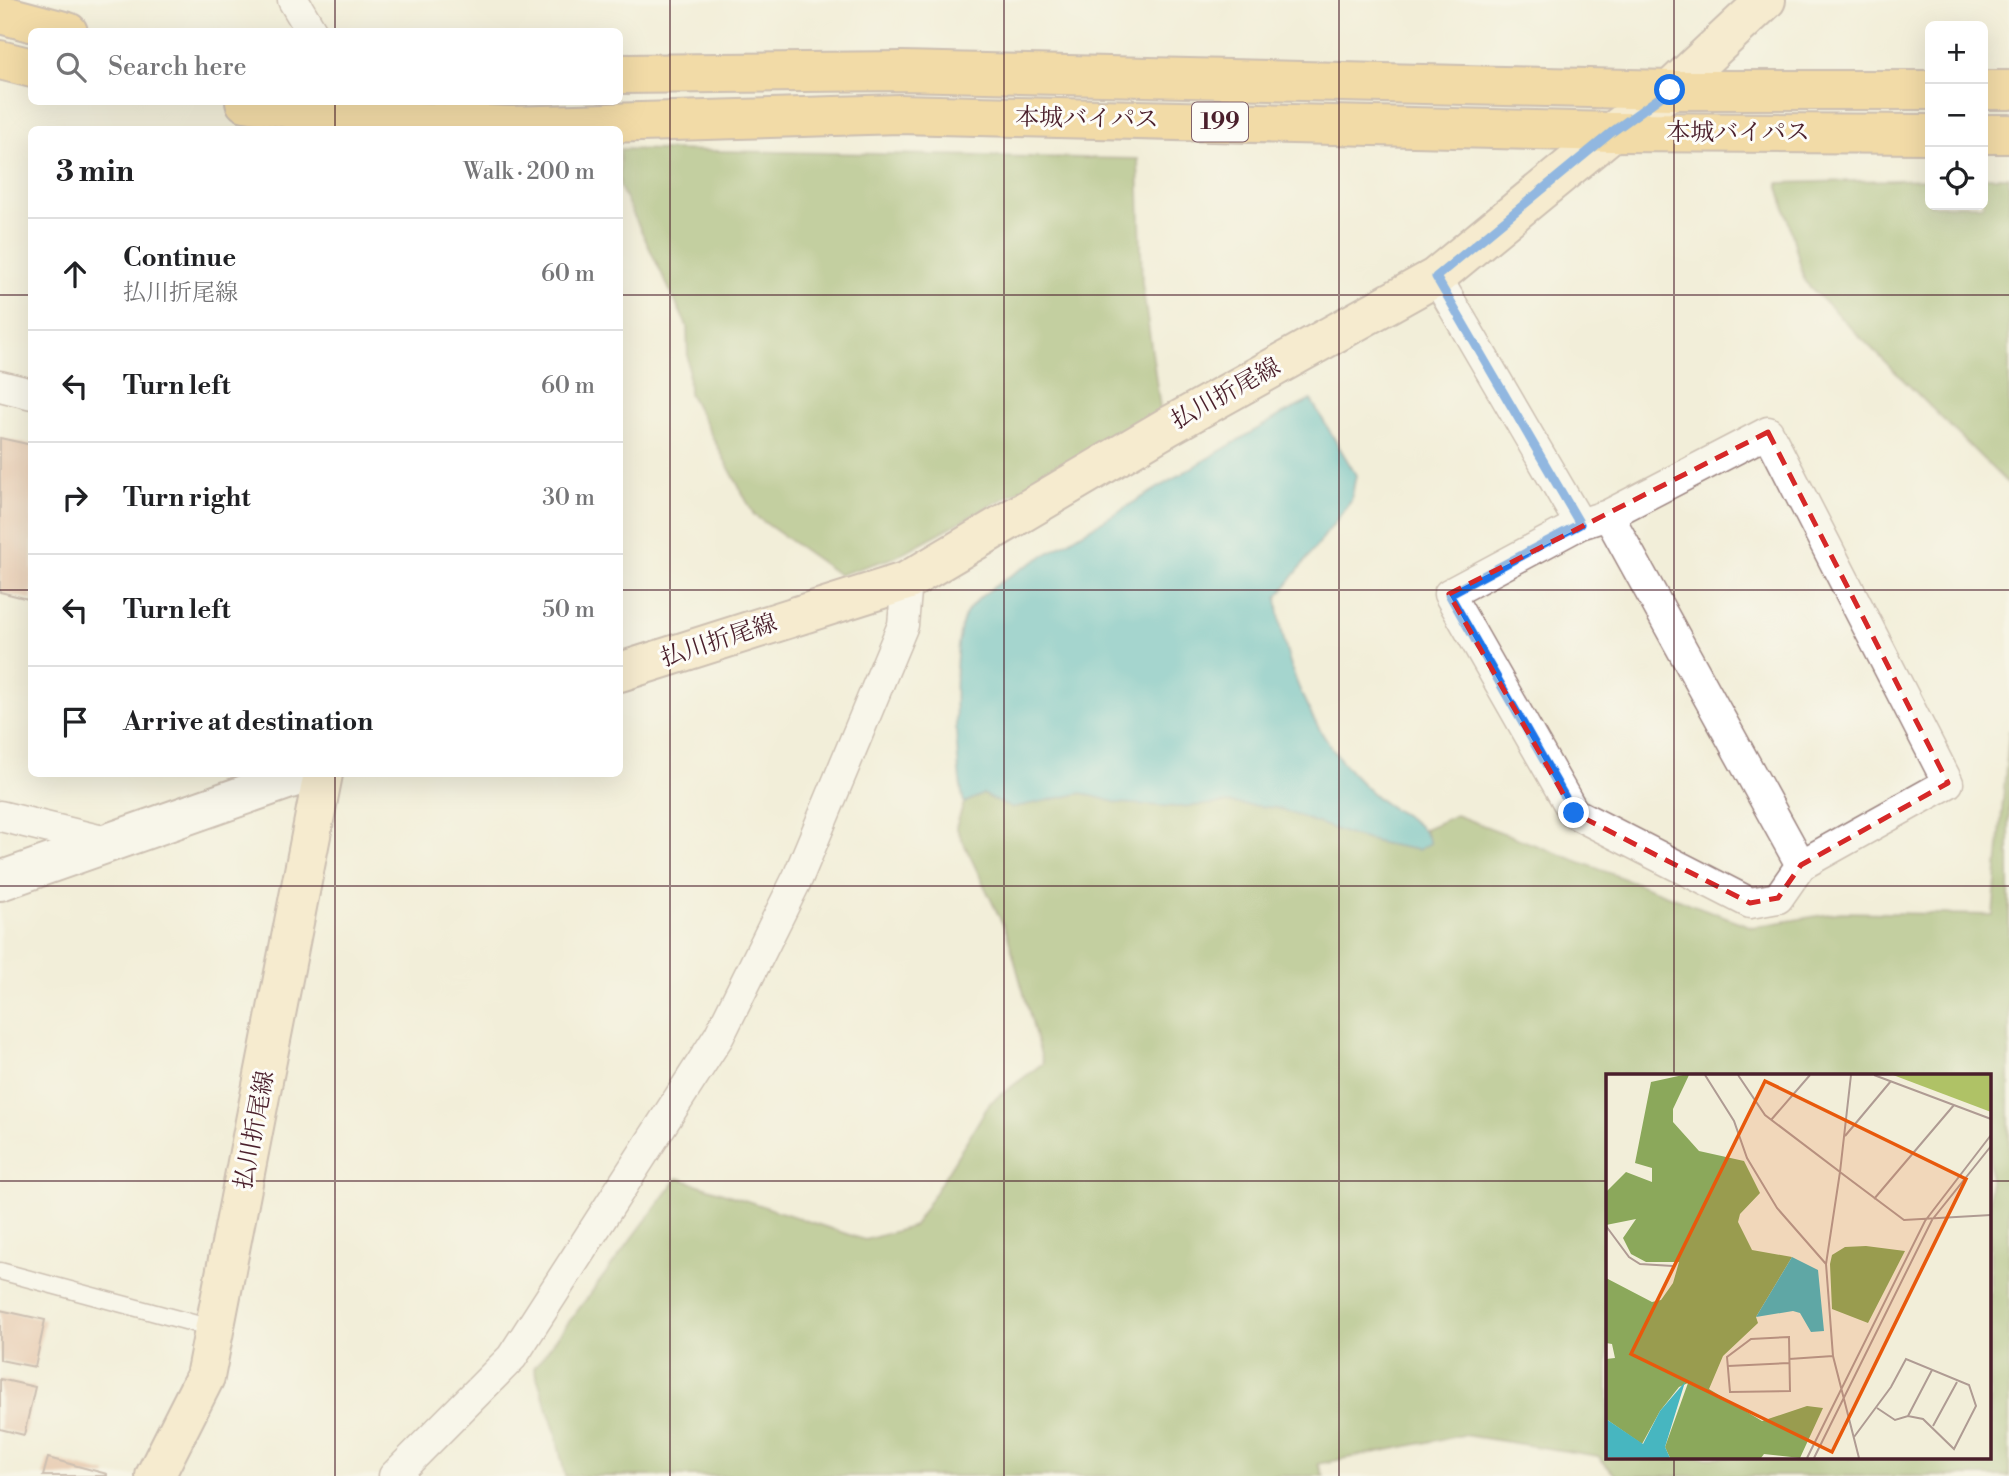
<!DOCTYPE html>
<html lang="en">
<head>
<meta charset="utf-8">
<style>
	body { margin:0; font-family:"Libre Bodoni","Noto Serif JP",serif; background:#f2f2f2; color:#202124 }
	.controls { position:absolute; right:21px; top:21px; display:grid; overflow:hidden; border-radius:10px; box-shadow:0 7px 28px #0002 }
	.controls button { width:63px; height:63px; display:grid; place-items:center; padding:0; border:0; border-bottom:2px solid #e0e0e0; background:#fff; color:#202124; font:35px sans-serif }
	.stop { position:absolute; width:21px; height:21px; margin:-16px; border:5px solid #1a73e8; border-radius:50%; background:#fff }
	.stop.end { background:#1a73e8; border-color:#fff; box-shadow:0 2px 7px #0008 }
	.list { margin:0; padding:0; list-style:none }
	h2 { display:flex; justify-content:space-between; align-items:center; height:91px; margin:0; padding:0 28px; font-size:30px }
	h2 small { font-size:23px; font-weight:400; color:#757577 }
	.list li { display:grid; grid-template-columns:46px 1fr auto; gap:21px; align-items:center; box-sizing:border-box; height:112px; padding:0 28px; border-top:2px solid #e0e0e0 }
	.list b { display:block; font-size:26px; white-space:nowrap }
	.list p { margin:0; font-size:23px; white-space:nowrap; color:#757577 }
	.list em { font-size:23px; font-style:normal; color:#757577 }
	.icon { flex:none; width:38px; height:38px; fill:none; stroke:currentColor; stroke-width:2; stroke-linecap:round; stroke-linejoin:round }
	.map { position:relative; flex:none; width:2009px; height:1476px; overflow:hidden }
	.search { position:absolute; background:#fff; box-shadow:0 7px 28px #0002; left:28px; top:28px; width:595px; height:77px; display:flex; align-items:center; gap:18px; box-sizing:border-box; padding:0 24px; border-radius:10px; color:#757577; font-size:26px }
	.panel { position:absolute; background:#fff; box-shadow:0 7px 28px #0002; left:28px; top:126px; width:595px; height:651px; border-radius:10px }
	.map>svg:first-child { display:block }
</style>
</head>
<body>
<div class="map">
<svg width="2009" height="1476" viewBox="0 0 2009 1476">
	<rect width="100%" height="100%" fill="#fdfcf7"/>
	<filter id="ink" filterUnits="userSpaceOnUse"><feTurbulence type="fractalNoise" baseFrequency=".0143" numOctaves="2"/><feDisplacementMap in="SourceGraphic" scale="14" xChannelSelector="R" yChannelSelector="G"/><feConvolveMatrix kernelMatrix="1 2 1 2 8 2 1 2 1" color-interpolation-filters="sRGB"/></filter>
	<filter id="wash" filterUnits="userSpaceOnUse"><feTurbulence type="fractalNoise" baseFrequency=".00686" numOctaves="4" result="noise"/><feDisplacementMap in="SourceGraphic" scale="28" xChannelSelector="R" yChannelSelector="G"/><feGaussianBlur stdDeviation="1.57" result="paint"/><feColorMatrix in="noise" values="0 0 0 0 0 0 0 0 0 0 0 0 0 0 0 0 0 1.4 0 .05"/><feComposite in="paint" operator="in"/></filter>
	<g filter="url(#wash)">
		<rect width="100%" height="100%" fill="#f2eed9"/>
		<path fill="#8ba85b" stroke="#6a6443" stroke-width="2" fill-rule="evenodd" d="M620,149L1138,159L1142,283L1161,414L895,557L839,575L754,515L689,393L687,326L620,187Z
			M1983,177H2009V485L1805,282L1778,183L1930,179V205H1983Z
			M2009,730V1476H1616L1598,1456L1463,1435L1318,1464L1324,1476H565L555,1431L534,1368L678,1178L865,1240L914,1226L990,1103L1043,1063L1007,933L956,827L964,803L982,794L1011,808L1082,793L1118,803L1177,807L1229,803L1277,808L1350,835L1385,844L1430,843L1424,829L1456,815L1752,927L1841,912L1993,915ZM1608,1075H1990V1457H1608Z"/>
		<path fill="#47b6c0" stroke="#486a76" stroke-width="2" d="M1311,400L1356,475L1351,501L1277,598C1285,675 1318,748 1379,799C1398,815 1420,818 1430,843L1418,850L1385,844L1350,835L1277,808L1229,803L1177,807L1118,803L1082,793L1011,808L983,794L964,803C955,768 949,641 967,612C977,597 994,587 1008,577L1281,415Z"/>
		<g id="blocks">
			<path fill="#dda385" d="M0,438L32,445V600L0,592Z
				M0,1310L45,1320L35,1367L0,1360Z
				M0,1379L35,1387L24,1435L0,1429Z
				M48,1458L107,1474V1476H43Z"/>
		</g>
	</g>
	<g filter="url(#ink)">
		<use href="#blocks" fill-opacity="0" stroke="#9e8682" stroke-width="2"/>
		<g fill="none" stroke-linecap="round" stroke-linejoin="round">
			<defs>
				<path id="service" d="M0,1271L215,1329"/>
				<path id="minor" d="M293,0L312,32
					M1436,277L1580,524
					M0,386L32,394
					M1768,432L1948,783L1801,865L1778,898L1750,903L1574,813L1449,594L1580,524L1608,515Z
					M1608,515L1801,865
					M0,816L107,842
					M394,1476L512,1357L719,1036L798,877L903,625L907,581"/>
				<path id="tertiary" d="M0,881L304,774"/>
				<path id="secondary" d="M620,672L907,581L1167,427L1436,277L1612,132L1670,90L1766,0
					M155,1476L205,1377L323,774"/>
				<path id="trunk" d="M0,14L68,32
					M0,60L32,68
					M620,74L902,71L1670,90H1930
					M1983,90H2009
					M245,102L370,120L510,126L899,114L1612,132L1930,134
					M1983,134H2009"/>
			</defs>
			<use href="#service" stroke="#9e8682" stroke-width="19"/>
			<use href="#minor" stroke="#9e8682" stroke-width="33"/>
			<use href="#tertiary" stroke="#9e8682" stroke-width="42"/>
			<use href="#secondary" stroke="#9e8682" stroke-width="42"/>
			<use href="#trunk" stroke="#9e8682" stroke-width="42"/>
			<use href="#service" stroke="#fff" stroke-width="16"/>
			<use href="#minor" stroke="#fff" stroke-width="30"/>
			<use href="#tertiary" stroke="#fff" stroke-width="38"/>
			<use href="#secondary" stroke="#fae7c3" stroke-width="38"/>
			<use href="#trunk" stroke="#f2c36a" stroke-width="38"/>
		</g>
	</g>
	<g fill="none" stroke-linecap="round" stroke-linejoin="round" filter="url(#ink)">
		<path stroke="#1a73e8" stroke-width="9" d="M1574,813L1449,594L1580,524L1436,277L1612,132L1670,90"/>
	</g>
	<path d="M0 0H2009V1476H0ZM1768,432L1948,783L1801,865L1778,898L1750,903L1574,813L1449,594Z" fill="#f2eed9" fill-opacity=".55" fill-rule="evenodd"/>
	<path fill="none" stroke="#d62828" stroke-width="5" stroke-dasharray="14 9" stroke-linejoin="round" d="M1768,432L1948,783L1801,865L1778,898L1750,903L1574,813L1449,594Z"/>
	<path fill="none" stroke="#4a1f2b" stroke-width="2" stroke-opacity="0.55" d="M335,0V32M670,0V1476M1004,0V1476M1339,0V1476M1674,0V1075M335,102V130M0,295H32M620,295H2009M0,590H32M620,590H2009M335,774V1476M0,886H2009M0,1181H1608M1990,1181H2009M1674,1457V1476"/>
	<g text-anchor="middle" dominant-baseline="central" stroke-width="6" stroke-linejoin="round" paint-order="stroke">
		<rect fill="#fdfcf7" stroke="#806168" stroke-width="2" x="1192" y="102.5" width="56" height="39" rx="5"/>
		<g font-size="23" font-weight="bold" fill="#4a1f2b">
			<text x="1220" y="122">199</text>
		</g>
		<g font-size="24" fill="#4a1f2b" stroke="#fdfcf7">
			<text transform="translate(1087 119) rotate(1)">本城バイパス</text>
			<text x="1738" y="133">本城バイパス</text>
			<text transform="translate(1226 394) rotate(-29)">払川折尾線</text>
			<text transform="translate(719 641) rotate(-18)">払川折尾線</text>
			<text transform="translate(255 1130) rotate(-79)">払川折尾線</text>
		</g>
	</g>
	<g transform="translate(1606 1074)">
		<rect width="385" height="385" fill="#f2eed9"/>
		<path d="M287,1H385V38Z" fill="#afc266"/>
		<path d="M77,1H83L67,35V48L93,77L138,87L154,119L134,140L132,148L146,176L186,183L150,243L152,249L117,282L103,315L156,347L201,332L217,334L194,384L158,380L155,384H64L59,373L82,309L73,313L54,337L36,370L0,345V285L9,284L6,270L0,269V204L46,228L55,226L67,209L73,188H40L25,180L17,164L30,145L0,151V118L20,98L46,108V94L29,89L45,8ZM260,172L299,177L262,249L226,235L224,190L226,181L239,173Z" fill="#8ba85b"/>
		<path d="M186,183L212,196L218,257L205,258L194,239L187,237L150,243ZM79,308L59,373L64,384L0,383V345L37,370L54,337Z" fill="#47b6c0"/>
		<path fill="none" stroke="#af9b93" stroke-width="2" d="M99,1L128,47L141,84L171,134L220,190M132,1L159,41L234,98L220,190L227,282L253,384M245,1L234,98L298,146L385,141M268,1L385,45M165,46L204,1M239,62L285,7M268,125L348,31M0,152L23,183L34,190L67,192M183,263L184,317L124,318L121,283L145,265ZM183,285L227,282M122,292L183,289M302,342L326,296M327,352L351,308M248,363L285,313L300,285L363,311L370,332L348,375L317,345L302,342L289,346L271,334M201,384L319,147L385,61M208,384L326,146L385,72"/>
		<path fill="#e8590c" fill-opacity="0.15" stroke="#e8590c" stroke-width="3.5" d="M159,7L360,105L226,378L25,280Z"/>
		<rect width="385" height="385" fill="none" stroke="#4a1f2b" stroke-width="3.5"/>
	</g>
</svg>
<div class="controls">
<button>+</button>
<button>−</button>
<button><svg class="icon" aria-label="locate" viewBox="0 0 24 24"><circle cx="12" cy="12" r="6"/><path d="M12 2v4M12 18v4M2 12h4M18 12h4"/></svg></button>
</div>
<div class="stop" style="left:1670px;top:90px"></div>
<div class="stop end" style="left:1574px;top:813px"></div>
<div class="search"><svg class="icon" aria-label="search" viewBox="0 0 24 24"><circle cx="10" cy="10" r="6"/><path d="M15 15l6 6"/></svg>Search here</div>
<section class="panel">
<h2>3 min<small>Walk · 200 m</small></h2>
<ul class="list">
<li><svg class="icon" aria-label="ahead" viewBox="0 0 24 24"><path d="M12 20V5M6 11l6-6 6 6"/></svg><div><b>Continue</b><p>払川折尾線</p></div><em>60 m</em></li>
<li><svg class="icon" aria-label="left" viewBox="0 0 24 24"><path d="M17 20v-9H6M10 6l-5 5 5 5"/></svg><div><b>Turn left</b></div><em>60 m</em></li>
<li><svg class="icon" aria-label="right" viewBox="0 0 24 24"><path d="M7 20v-9h11M14 6l5 5-5 5"/></svg><div><b>Turn right</b></div><em>30 m</em></li>
<li><svg class="icon" aria-label="left" viewBox="0 0 24 24"><path d="M17 20v-9H6M10 6l-5 5 5 5"/></svg><div><b>Turn left</b></div><em>50 m</em></li>
<li><svg class="icon" aria-label="arrive" viewBox="0 0 24 24"><path d="M6 21V4h12l-3 4 3 4H6"/></svg><div><b>Arrive at destination</b></div></li>
</ul>
</section>
</div>
</body>
</html>
